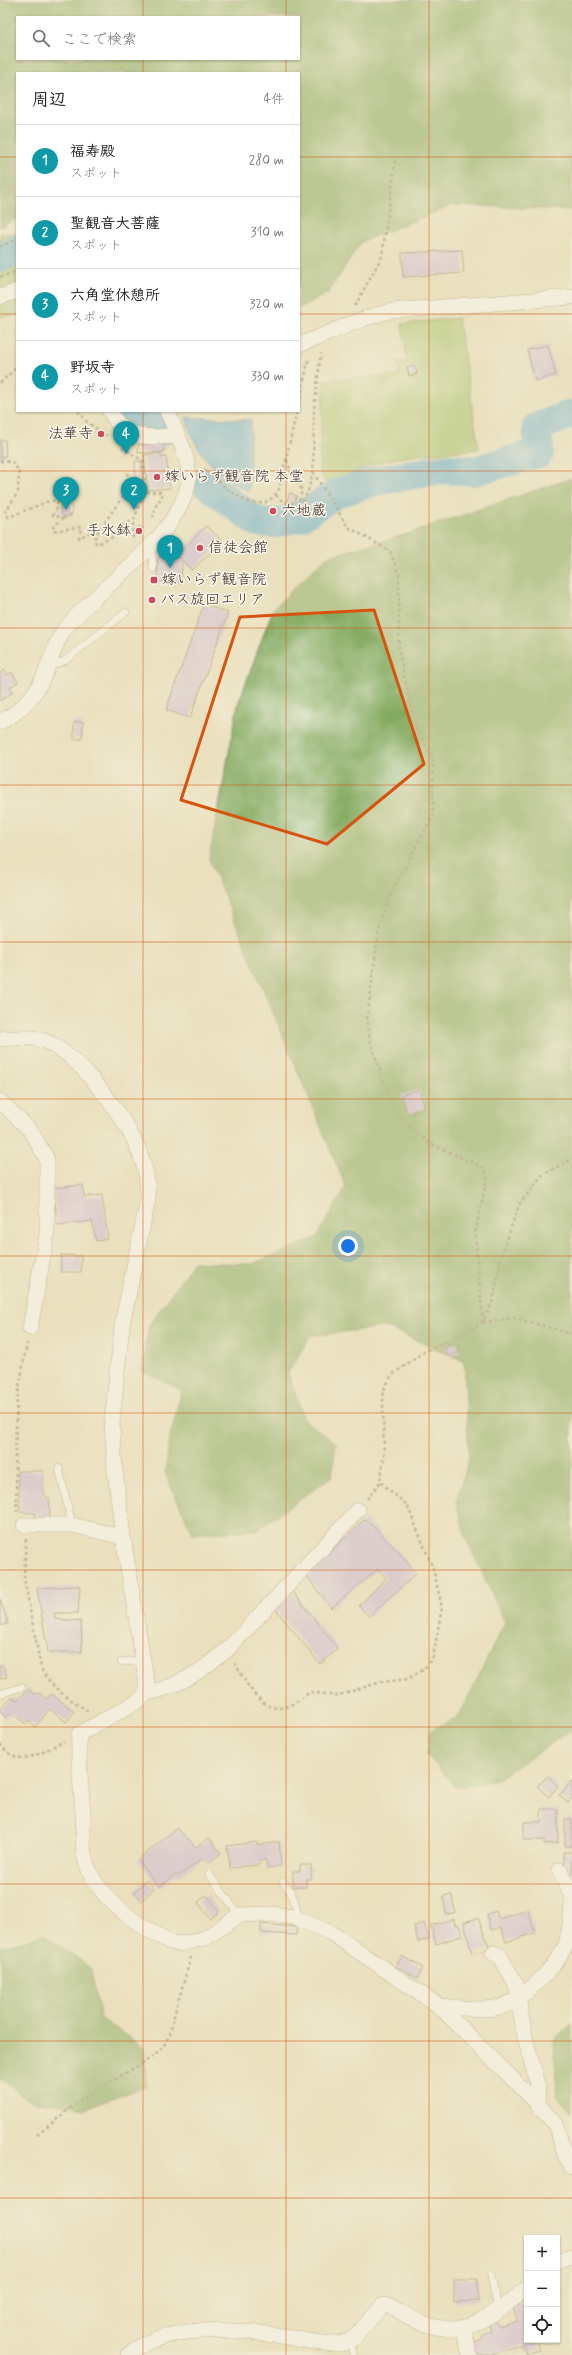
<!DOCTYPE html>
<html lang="ja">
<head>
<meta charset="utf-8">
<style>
	body { margin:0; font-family:Mynerve,"Klee One",sans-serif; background:#f6f6f6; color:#202124 }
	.controls { position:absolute; right:12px; bottom:12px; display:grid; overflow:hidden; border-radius:0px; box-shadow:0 1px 3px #0004 }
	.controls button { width:36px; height:36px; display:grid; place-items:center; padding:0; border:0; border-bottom:1px solid #e0e0e0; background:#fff; color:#202124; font:20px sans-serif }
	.you { position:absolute; left:348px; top:1246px; width:14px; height:14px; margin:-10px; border:3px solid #fff; border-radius:50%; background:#1a73e8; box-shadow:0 0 0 6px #1a73e833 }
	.badge { display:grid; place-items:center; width:26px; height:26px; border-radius:50%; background:#d93025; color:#fff; font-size:13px; font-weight:700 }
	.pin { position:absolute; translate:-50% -33px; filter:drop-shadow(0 1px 2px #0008) }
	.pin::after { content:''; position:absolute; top:21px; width:14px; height:12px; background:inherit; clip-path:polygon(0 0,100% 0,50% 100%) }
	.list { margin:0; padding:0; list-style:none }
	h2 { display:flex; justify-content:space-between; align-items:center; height:52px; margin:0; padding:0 16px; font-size:17px }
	h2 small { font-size:13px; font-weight:400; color:#757577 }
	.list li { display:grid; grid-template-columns:26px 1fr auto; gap:12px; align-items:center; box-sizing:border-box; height:72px; padding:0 16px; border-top:1px solid #e0e0e0 }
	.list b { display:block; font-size:15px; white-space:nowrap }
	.list p { margin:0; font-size:13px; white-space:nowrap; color:#757577 }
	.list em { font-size:13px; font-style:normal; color:#757577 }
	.icon { flex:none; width:22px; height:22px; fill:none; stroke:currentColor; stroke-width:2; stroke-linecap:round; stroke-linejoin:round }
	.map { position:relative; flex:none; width:572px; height:2355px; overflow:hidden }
	.search { position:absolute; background:#fff; box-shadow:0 1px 3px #0004; left:16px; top:16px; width:284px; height:44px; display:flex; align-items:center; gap:10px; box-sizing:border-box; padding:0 14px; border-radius:0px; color:#757577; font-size:15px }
	.panel { position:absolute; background:#fff; box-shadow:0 1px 3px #0004; left:16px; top:72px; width:284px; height:340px; border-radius:0px }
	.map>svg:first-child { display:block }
</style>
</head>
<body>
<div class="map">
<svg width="572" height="2355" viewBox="0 0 572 2355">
	<rect width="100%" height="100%" fill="#fbf7ec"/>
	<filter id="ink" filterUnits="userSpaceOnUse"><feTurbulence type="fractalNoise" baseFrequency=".025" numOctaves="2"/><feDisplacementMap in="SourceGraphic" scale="8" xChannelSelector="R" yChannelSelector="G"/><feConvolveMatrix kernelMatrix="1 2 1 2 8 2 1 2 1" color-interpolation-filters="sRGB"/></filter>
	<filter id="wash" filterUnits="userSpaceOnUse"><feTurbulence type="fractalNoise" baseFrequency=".012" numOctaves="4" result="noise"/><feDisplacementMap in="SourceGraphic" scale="16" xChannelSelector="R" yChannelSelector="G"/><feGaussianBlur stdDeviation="0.9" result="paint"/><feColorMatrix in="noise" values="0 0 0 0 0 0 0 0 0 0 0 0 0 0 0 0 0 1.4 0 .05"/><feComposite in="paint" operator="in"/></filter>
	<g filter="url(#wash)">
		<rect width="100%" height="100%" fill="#eae0bd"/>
		<path fill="#a5c56d" stroke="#707846" d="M0,234H17V315L0,317Z
			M458,318L479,449C444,453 408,454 373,464C357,469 344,481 326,484L319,471L324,380L399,375L398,362H407L402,324Z"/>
		<path fill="#84aa60" stroke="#606a3f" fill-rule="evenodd" d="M0,0H572V210L453,205L361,242L328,293L299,308V73H17V219L0,227ZM17,17H299V59H17Z
			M572,478V1730L497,1779L457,1788L427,1755L430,1731L459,1716L505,1622L465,1536L456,1501L469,1459L464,1361L386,1327L310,1336L288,1373L304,1420L336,1443L332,1476L257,1530L193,1534L165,1473L170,1437L182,1390L142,1371L149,1325L194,1262L252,1264L316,1238L346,1187L209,859L238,704L273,609L326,557L404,535Z
			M44,1935L90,1967L101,2018L145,2049L146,2087L85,2108L30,2101L0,2078V1947Z
			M572,2024V2112L557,2097L554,2039Z"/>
		<path fill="#5eacd8" stroke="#4c6b7b" d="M186,417L251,420L249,491C218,480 192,448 186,417Z"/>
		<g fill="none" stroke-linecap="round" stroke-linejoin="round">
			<path stroke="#5eacd8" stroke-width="30" d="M0,258L17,250
				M125,411L144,423L162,430
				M206,484L257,522L275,523L300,517L337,493L376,481L446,469L474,471L539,453L537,427L572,414"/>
		</g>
		<g id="blocks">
			<path fill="#ccb6e0" d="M462,250L464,273L403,277L402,253Z
				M548,345L556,375L535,381L527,350Z
				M415,366L417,374L409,376L407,367Z
				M0,440H5L6,456H2V461H0Z
				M164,444V452L138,453V445Z
				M161,453V458L166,457L170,488L148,490L144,455Z
				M135,461H141L143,486H136Z
				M290,493L297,496L294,503L287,501Z
				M65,504L72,506V514L66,517L61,514L60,507Z
				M138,526L143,528L140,536L135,534Z
				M206,526L223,541L192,570L182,560L181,583L157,582L158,557L181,558L178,555Z
				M204,604L228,613L190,718L166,710Z
				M4,670L8,675L12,672L18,682L10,687L13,692L0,701V673Z
				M74,722H83L82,739H74Z
				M419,1090L425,1108L408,1114L401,1095Z
				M83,1185L84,1197L102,1195L108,1239L96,1241L92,1221L57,1225L54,1188Z
				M61,1255L81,1256V1272H61Z
				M457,1343L460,1352L448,1356L445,1347Z
				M18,1471H43V1495L49,1498L50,1518H36L35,1513L20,1512Z
				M365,1519L399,1552L416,1574L369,1616L359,1606L386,1578L378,1569L331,1608L306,1575Z
				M80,1586L78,1613H54L55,1619L81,1621L82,1652H48L37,1588Z
				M292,1591L338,1649L320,1664L273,1606Z
				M0,1599L8,1623L0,1626Z
				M3,1665L7,1677L0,1679V1666Z
				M29,1689L33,1694L40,1693L46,1699L52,1694L74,1712L66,1722L50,1709L35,1727L30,1721L26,1724L11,1713L5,1718L0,1710L11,1698L17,1700Z
				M548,1776L558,1786L549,1797L537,1786Z
				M572,1782V1798L568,1803L559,1795Z
				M541,1809H558V1843L544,1844V1840H524V1822H541Z
				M565,1819H572V1846H565Z
				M177,1828L196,1847L209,1838L221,1853L209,1863L203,1858L179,1876L176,1874L159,1887L138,1860Z
				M257,1842V1845L279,1842L281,1866L267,1868L266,1860L259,1861V1865L230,1868L227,1846Z
				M563,1852H572V1874H566Z
				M300,1865H311V1879H306V1887H293V1871H300Z
				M147,1880L154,1888L142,1901L134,1892Z
				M207,1895L219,1912L210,1919L198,1902Z
				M452,1895L455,1913L446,1914L443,1896Z
				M528,1910L535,1933L506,1942L501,1927L491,1930L487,1914L496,1911L499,1919Z
				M478,1918L490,1949L472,1953L464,1922Z
				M454,1919L455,1925H459L462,1936L436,1944L431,1925Z
				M424,1923L429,1939L418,1942L414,1926Z
				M261,1924L297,1927L296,1935L261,1933Z
				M402,1956L423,1968L417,1978L396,1966Z
				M454,2279H477L479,2301L454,2302Z
				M527,2300V2340H536L540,2350L526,2354L523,2344L490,2355H474L470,2344L482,2339L481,2335L491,2331L488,2322L495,2319L499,2327L518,2321L513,2309Z"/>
		</g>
	</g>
	<g filter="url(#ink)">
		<use href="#blocks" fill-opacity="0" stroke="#92856e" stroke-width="1"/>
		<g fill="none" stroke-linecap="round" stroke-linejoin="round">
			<defs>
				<path id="lane" d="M151,546L153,569
					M48,667L66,660L126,612
					M59,1468L72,1525
					M121,1662L143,1661
					M0,1694L22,1687
					M209,1874L239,1915
					M283,1882C293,1894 297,1902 297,1918
					M491,2275L498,2311
					M351,2341L353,2355"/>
				<path id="street" d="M0,297L17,291
					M299,345C330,333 359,318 392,311L572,297
					M110,411C123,440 151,438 177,436
					M0,722C23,712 40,689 48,666C53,653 56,641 64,630C99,586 171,544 187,489C194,464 177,434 167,411
					M0,1039C16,1038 30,1036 45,1041C79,1054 129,1121 140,1154C146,1168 148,1184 148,1199L122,1325L112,1422L115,1471L123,1537L147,1685L145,1694L140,1700L79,1734C78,1761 81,1787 83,1813C84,1826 82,1839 84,1853C91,1895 134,1923 170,1942L180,1944L206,1938L239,1915L271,1914L293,1917L331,1933L439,2006L537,2103L555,2124L566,2157L572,2167
					M0,1101L30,1130L47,1159V1234L30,1328
					M24,1525H72L123,1537
					M145,1694C181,1686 201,1671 228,1649L358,1510
					M560,1870L572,1896
					M493,1953L500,1956L516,1984L525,2038L538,2084L537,2103
					M439,2006C457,2007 477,2011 495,2008C519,2005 554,1969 565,1947C570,1934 571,1919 572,1905
					M557,2261L572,2256
					M463,2327L470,2355
					M128,2355C163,2323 237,2329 281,2336C300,2339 322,2345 341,2344L353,2339L383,2305L390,2306C403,2313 417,2323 431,2326C470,2336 499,2311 527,2288"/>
			</defs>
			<use href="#lane" stroke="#92856e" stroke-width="8"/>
			<use href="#street" stroke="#92856e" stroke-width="16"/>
			<path stroke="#92856e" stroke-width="2.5" stroke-dasharray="3 3" stroke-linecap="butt" d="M0,247L17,239
				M0,277L17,271
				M355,306L382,256L396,157
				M0,383L17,367
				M299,404L309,357
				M78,411L87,422L107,436
				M122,447L143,461L146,492C141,497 132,524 132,532C132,535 134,538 134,541
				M287,460L291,472L302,490L299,503
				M0,461L12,462L19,471L18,492L6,511V515L9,517L49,501H56L58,506L53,515L63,518L53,528L54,531L81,527L79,538L100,527L94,540L97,544L111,538L127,522L133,521
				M204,469C225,486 259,524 279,489L297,411
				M313,472L348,527L390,551L399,576V652L416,728L433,758V816L390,895L379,930L367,1019L370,1040L390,1101L398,1117L427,1142L484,1168L487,1178L475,1234L483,1322
				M146,492H162V498L157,503L153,517
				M276,495L279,499L293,505L304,500L308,491L313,472L314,409L321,353
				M63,518L74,514
				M101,528L125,493L128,470
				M483,1322L515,1318L572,1334
				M367,1499L380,1482L384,1457L383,1398L385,1387L392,1375L425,1351L470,1331L483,1322L493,1301L502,1253L519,1205L542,1175L572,1159
				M17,1512L15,1454L17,1400L27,1343
				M26,1539L24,1578L41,1668C50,1688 70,1699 88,1711
				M235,1663C245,1681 263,1719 290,1705C298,1702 303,1696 311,1692L336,1696L381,1682L408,1679L423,1670L433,1657L442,1608L433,1568L407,1505L380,1482
				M0,1744C19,1771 41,1752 64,1741
				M37,2135L81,2100L154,2056L163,2047L170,2034L175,2012L191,1957"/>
			<use href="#lane" stroke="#fff" stroke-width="7"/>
			<use href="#street" stroke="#fff" stroke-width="15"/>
		</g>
	</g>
	<path d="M0 0H572V2355H0ZM374,610L424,764L327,844L181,800L240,617Z" fill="#eae0bd" fill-opacity=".55" fill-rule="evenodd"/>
	<path fill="none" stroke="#d7540e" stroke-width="3" stroke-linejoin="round" d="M374,610L424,764L327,844L181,800L240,617Z"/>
	<path fill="none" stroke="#d7540e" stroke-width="1" stroke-opacity="0.55" d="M143,0V17M286,0V17M429,0V2355M143,59V73M286,59V73M0,157H17M299,157H572M0,314H17M299,314H572M143,411V2355M286,411V2355M0,471H572M0,628H572M0,785H572M0,942H572M0,1099H572M0,1256H572M0,1413H572M0,1570H572M0,1727H572M0,1884H572M0,2041H572M0,2198H572"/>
	<g fill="#d1495b" stroke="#fbf7ec" stroke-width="1.5">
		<circle cx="101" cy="434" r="4"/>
		<circle cx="157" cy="477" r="4"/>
		<circle cx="273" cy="511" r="4"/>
		<circle cx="139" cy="531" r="4"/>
		<circle cx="200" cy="548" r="4"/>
		<rect x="150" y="576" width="8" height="8" rx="2"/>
		<circle cx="152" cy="600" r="4"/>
	</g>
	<g text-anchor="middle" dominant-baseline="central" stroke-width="3" stroke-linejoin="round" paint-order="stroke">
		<g font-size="15" fill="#3b2a1e" stroke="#fbf7ec" text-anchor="start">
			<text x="93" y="434" text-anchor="end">法華寺</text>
			<text x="165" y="477">嫁いらず観音院 本堂</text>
			<text x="281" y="511">六地蔵</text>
			<text x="131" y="531" text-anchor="end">手水鉢</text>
			<text x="208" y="548">信徒会館</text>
			<text x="162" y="580">嫁いらず観音院</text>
			<text x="160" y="600">バス旋回エリア</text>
		</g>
	</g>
</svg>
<div class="controls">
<button>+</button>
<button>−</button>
<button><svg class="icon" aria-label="locate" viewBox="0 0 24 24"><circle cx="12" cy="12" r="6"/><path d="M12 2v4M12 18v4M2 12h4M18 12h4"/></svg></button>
</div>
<div class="you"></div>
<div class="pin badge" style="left:170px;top:568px;background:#0f9aa8">1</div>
<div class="pin badge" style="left:134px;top:510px;background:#0f9aa8">2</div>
<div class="pin badge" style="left:66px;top:510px;background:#0f9aa8">3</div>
<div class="pin badge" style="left:126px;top:454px;background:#0f9aa8">4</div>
<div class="search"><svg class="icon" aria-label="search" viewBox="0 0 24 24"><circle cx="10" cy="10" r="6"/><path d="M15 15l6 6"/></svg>ここで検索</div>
<section class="panel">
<h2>周辺<small>4件</small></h2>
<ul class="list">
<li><span class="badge" style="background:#0f9aa8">1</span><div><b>福寿殿</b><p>スポット</p></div><em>280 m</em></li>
<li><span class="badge" style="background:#0f9aa8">2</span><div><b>聖観音大菩薩</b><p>スポット</p></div><em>310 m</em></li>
<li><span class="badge" style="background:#0f9aa8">3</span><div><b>六角堂休憩所</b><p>スポット</p></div><em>320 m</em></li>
<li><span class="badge" style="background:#0f9aa8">4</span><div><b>野坂寺</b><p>スポット</p></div><em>330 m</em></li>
</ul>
</section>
</div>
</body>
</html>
